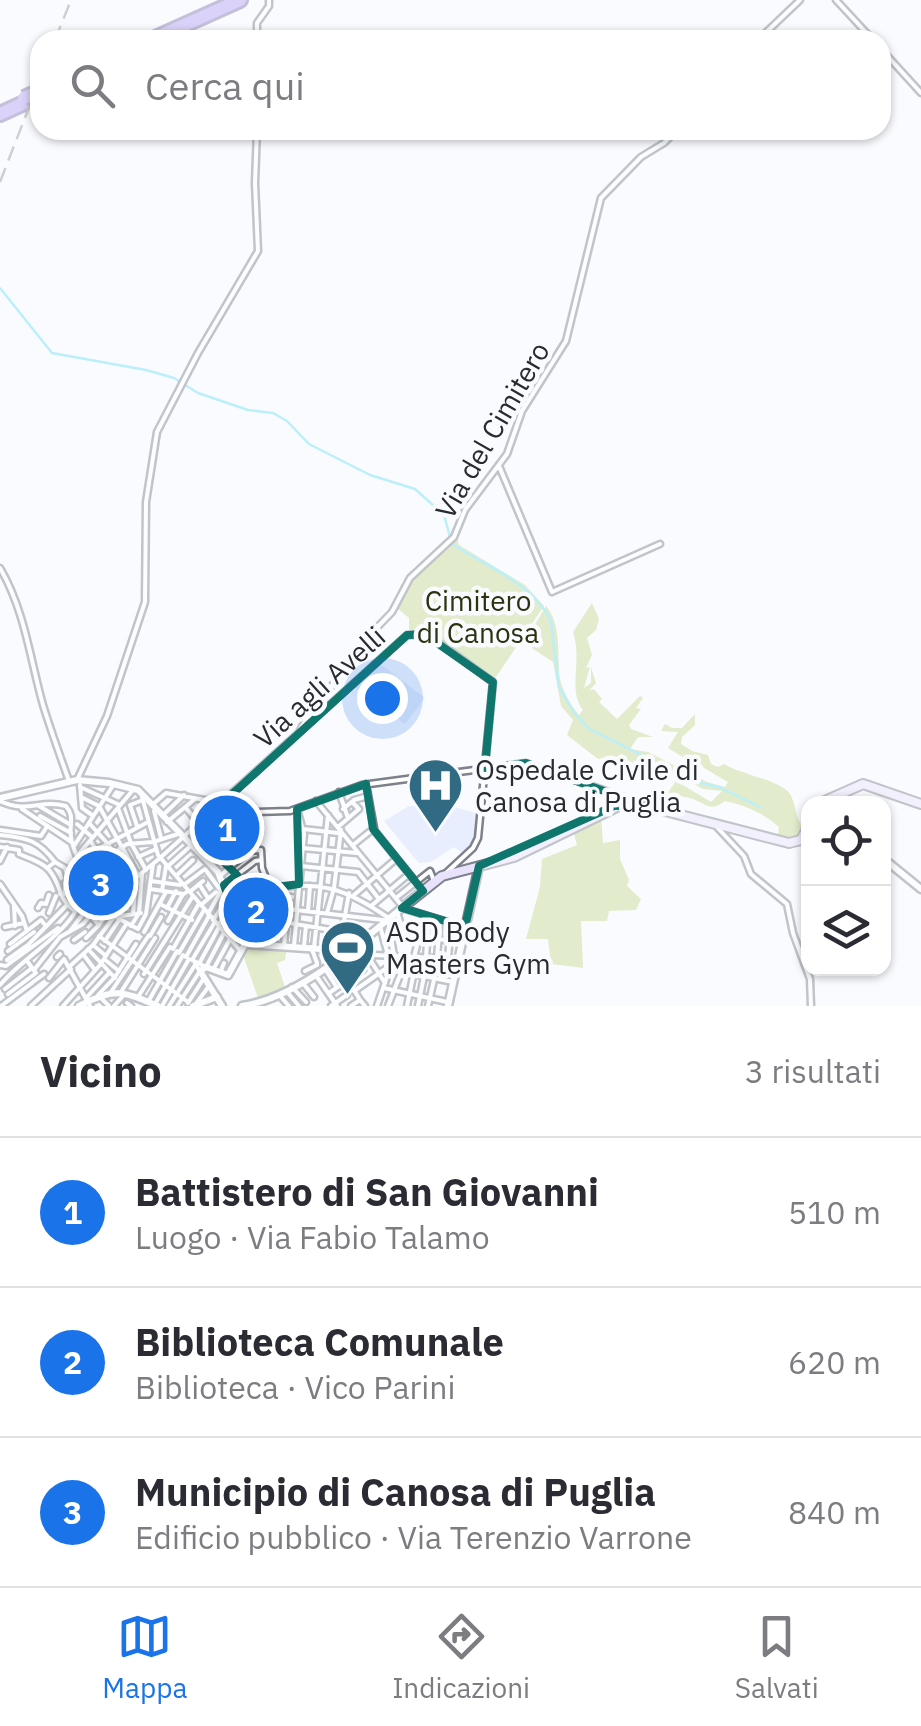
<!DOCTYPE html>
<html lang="it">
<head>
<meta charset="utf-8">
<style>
	body { margin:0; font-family:"IBM Plex Sans",sans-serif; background:#f7f7f7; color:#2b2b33 }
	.controls { position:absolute; right:30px; bottom:30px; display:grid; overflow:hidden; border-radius:20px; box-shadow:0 2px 8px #0004 }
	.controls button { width:90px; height:90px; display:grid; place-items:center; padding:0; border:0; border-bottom:2px solid #e1e1e2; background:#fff; color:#2b2b33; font:50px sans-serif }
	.you { position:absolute; left:382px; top:698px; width:35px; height:35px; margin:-25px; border:8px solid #fff; border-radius:50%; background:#1a73e8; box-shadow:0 0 0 15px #1a73e833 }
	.badge { display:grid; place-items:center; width:65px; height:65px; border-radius:50%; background:#1a73e8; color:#fff; font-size:32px; font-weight:700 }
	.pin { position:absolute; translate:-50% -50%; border:5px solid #fff; box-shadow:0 2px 10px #0006 }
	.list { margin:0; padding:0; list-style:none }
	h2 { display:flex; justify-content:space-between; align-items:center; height:130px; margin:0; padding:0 40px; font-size:42px }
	h2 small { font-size:32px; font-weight:400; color:#7c7c81 }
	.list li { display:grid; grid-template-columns:65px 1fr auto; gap:30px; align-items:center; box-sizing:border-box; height:150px; padding:0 40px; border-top:2px solid #e1e1e2 }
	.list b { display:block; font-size:38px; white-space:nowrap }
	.list p { margin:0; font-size:32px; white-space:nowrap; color:#7c7c81 }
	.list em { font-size:32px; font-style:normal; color:#7c7c81 }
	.icon { flex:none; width:55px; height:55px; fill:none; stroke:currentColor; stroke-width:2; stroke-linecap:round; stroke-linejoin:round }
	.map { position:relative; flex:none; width:921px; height:1006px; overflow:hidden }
	.search { position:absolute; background:#fff; box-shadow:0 2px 8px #0004; left:30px; right:30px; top:30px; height:110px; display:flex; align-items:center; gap:25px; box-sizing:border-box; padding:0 35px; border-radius:30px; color:#7c7c81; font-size:38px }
	.sheet { height:580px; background:#fff }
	nav { display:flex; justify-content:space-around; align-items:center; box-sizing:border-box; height:140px; border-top:2px solid #e1e1e2; background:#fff; font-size:28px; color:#7c7c81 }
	nav a { display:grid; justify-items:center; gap:5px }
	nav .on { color:#1a73e8 }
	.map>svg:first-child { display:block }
</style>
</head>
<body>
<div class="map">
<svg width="921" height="1006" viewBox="0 0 921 1006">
	<rect width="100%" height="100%" fill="#fafbfe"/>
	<path fill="#e8eefd" d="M379,663L425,698L405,724L353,686Z
		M409,806L455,807L479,814L473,843L461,852L454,847L431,862L419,863L384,821Z"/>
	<path fill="#c5d78e" d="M456,534L459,545L525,585L544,606L494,680L427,632L413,633L409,629V618L396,607L413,577Z
		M592,603L599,619L596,630L587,638L592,655L586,668L590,667L584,688L591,683V667L596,683L589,691L594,689L602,699L599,702L617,719L640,696L643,698L636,708L641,709L629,725L631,729L653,737H638L630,749L648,752L707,782L725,787L728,782L704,768L695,757L691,762L668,748L678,732L661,731L665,724L672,728H682L695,714V725L682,737L681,744L692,751L708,755L711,764L718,767L724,764C742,775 780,780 790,794C796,804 795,815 801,824L807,821L798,839L787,840L778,835L779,827C765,814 745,805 725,801C710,812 708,805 693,799C685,796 674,796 666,795L676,781L711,802L722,791L703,789L651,761L636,769L623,770L607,757L598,759L567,735L573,720L561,706L553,662L524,643L546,606C562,624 557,656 560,679C563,692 571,705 579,715L583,710C567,690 583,662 573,632Z
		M601,815L603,843L620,840V859L629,880L627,886L641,899L636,910L609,911L607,921H581L583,968L551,964L548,939H526L540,887L542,859L577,845L573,830Z
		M253,946L287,948L285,960L277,963L285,987L258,998L242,952Z"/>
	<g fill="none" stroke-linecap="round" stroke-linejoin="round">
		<path stroke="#70e0f6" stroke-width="2.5" d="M0,288L52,353L146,370L174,378L198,393L248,410L273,413L287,421L309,444L370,475L415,489L444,515L452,544C486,566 533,583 551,621L559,687L573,711L589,729L696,782L719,787L760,807"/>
		<defs>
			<path id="minor" d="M836,0L873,40
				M257,40V23L269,6V0
				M758,40L800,0
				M881,49L921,93
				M499,466L552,592L660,544
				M0,568C25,611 30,659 43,705C51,731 60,756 69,781
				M300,729L366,639L392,612L410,578L454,537L465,510L507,454L522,411L566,341L601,198L641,157L664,143L677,130
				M77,780L107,716L145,602L146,502L157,432L198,353L258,251L255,183L257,130
				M366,784L374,828
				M80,785L82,808L92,815
				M80,787L120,805
				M339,792L348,818
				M81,797L99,806L138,876
				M142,797L158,855L239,949
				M0,801C29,814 39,799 66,806C75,817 69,823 71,837C74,858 101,903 119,910L93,945L69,967
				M316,801L402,906
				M152,805L166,793L216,802
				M39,806L71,825
				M185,807L198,822
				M218,807L256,812L290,811L362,785L526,763L635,801
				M118,808L131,843L146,870
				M22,809L73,843
				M297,809L304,834L297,908
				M343,809L354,800L368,796
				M156,810L154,811L161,838
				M40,816L71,833
				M162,816L184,795
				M167,822L195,799
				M89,823L108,844L129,880
				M77,824L92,837
				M715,825L744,856L751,874L787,904L793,933L810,979L811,1006
				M137,826L130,805L143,800
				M338,827L359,809L352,802
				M303,829L338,833
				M373,829L423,891
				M0,830L41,836L46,828
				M0,835C29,838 39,841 55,862
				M199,838L231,866
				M91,842L109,870
				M353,845L373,829
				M74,846L114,784
				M0,847L19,850V854C29,858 42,862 49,870C62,885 57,898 75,911
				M302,848L357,853
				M90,853L103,874
				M200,854L221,835
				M78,855L133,790
				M138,857L156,849
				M80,859L146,823
				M0,861L7,847
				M301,866L358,872L379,899
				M167,867L231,810
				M47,868L55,862L65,868L69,882L65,883V894H60
				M221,875L249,851L261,850L262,868L278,908L273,945
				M176,876L193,860
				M91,881L110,870L115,880
				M151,881L180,885
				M0,884L22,916L27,931
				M126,884L129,895
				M185,884L205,869L221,891L208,914
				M199,884L208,898
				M224,885L255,861L261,860
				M270,888C320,881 345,888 387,917
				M150,889L184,894L188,891
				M192,890L203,881
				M162,891L166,866
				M273,895L292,897
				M354,895L396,859
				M396,898L430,871L434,881
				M160,904L192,920
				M201,905L216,892
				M14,906L15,926
				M371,906L409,874
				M38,908L41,903L46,904L49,895
				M167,908L176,891
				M278,908L383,920
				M402,908L464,927
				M308,911L310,886
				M397,912L405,937L462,941
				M49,913L56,896
				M133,913L136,878
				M327,913L334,888L341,830
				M91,916L99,925L107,913H112
				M114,916L138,929L146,914L153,864
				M121,916L141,913
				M213,920L229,897
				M168,921L183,894
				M219,925L228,907
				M131,926L139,913L142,873
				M380,926L388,955
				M5,927L24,923
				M70,931L87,909
				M144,932L166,892
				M342,932L349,893
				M99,936L188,1002
				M150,936L161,917
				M86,938L99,925
				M74,940L85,932
				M105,941L119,920
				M10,944L41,920L45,925
				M93,945L106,956
				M284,946L286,923
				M294,946L297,913
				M304,946L306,926
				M311,947L317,963
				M314,948L328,815
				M88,949L115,978
				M173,949L198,905
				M8,951L34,932
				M179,953L204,910
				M83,954L95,970
				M353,954L458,959
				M367,955L385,983
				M57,957L60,954
				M186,957L209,916
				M414,957L419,938
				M426,957L429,917
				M437,958L440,920
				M448,958L451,923
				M104,959L119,971
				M7,960L28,945L67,905
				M192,960L215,922
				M194,961L206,967L234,914L368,936
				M335,963L348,980L363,970L353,953
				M199,964L219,927
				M0,965L6,966L58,928
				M325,969L336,986
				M34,970L60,937L83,924L110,893L132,881L160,858L407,635L427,634L493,682L478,838L473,848L446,873
				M213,970L230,939
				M305,971L317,965
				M220,973L224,963
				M144,974L193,896
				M414,974L453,982
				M317,977L337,1006
				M49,978L64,959L90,1006
				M33,982L44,974
				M302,982L314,997
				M0,985C32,947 87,928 86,872L127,844L153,842L178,834
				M292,987L306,1002
				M384,988L447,1002
				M5,989L32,968
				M354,991L391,965
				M111,992L149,935
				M121,992L155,938
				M288,993L299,1006
				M329,993L348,980L360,1000
				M8,994L36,973L27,961
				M138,997L170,947
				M281,997L289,1006
				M86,998L109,973
				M148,1002L177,951
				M127,1003L131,1006
				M188,1003L204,978
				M195,1005L209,986
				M1,1006L32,983
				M31,1006L71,969
				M63,1006L100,965L127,923
				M109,1006L98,995L115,977L136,944
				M114,1006L124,995
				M154,1006L183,955
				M162,1006L189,959
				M169,1006L195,965
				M177,1006L200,971L195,964
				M331,1006L347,995
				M351,1006L360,1000L365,1006
				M377,1006L394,956L388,919
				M388,1006L407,957
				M407,1006L417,957
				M418,1006L428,957
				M428,1006L439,958"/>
			<path id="tertiary" d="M0,798L77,780L109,783L138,790L218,872L245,944
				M884,859L921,889
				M245,944L350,951
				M79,1006C115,987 122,991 158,1006
				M193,1006L217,997
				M222,1006L200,971L206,967L228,975L245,944
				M242,1006C301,997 359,943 403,907
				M448,1006L479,866"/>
			<path id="secondary" d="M818,804L863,784L921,804
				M403,907L442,876L514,857L623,804H638L789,843L801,840L808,827"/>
			<path id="motorway" d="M151,40L240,0
				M0,114L24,103"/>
		</defs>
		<use href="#minor" stroke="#7c818b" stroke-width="9"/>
		<use href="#tertiary" stroke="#7c818b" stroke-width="11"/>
		<use href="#secondary" stroke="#7c818b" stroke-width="12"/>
		<use href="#motorway" stroke="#8476af" stroke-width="18"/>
		<use href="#minor" stroke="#fff" stroke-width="4"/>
		<use href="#tertiary" stroke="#fff" stroke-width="6"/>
		<use href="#secondary" stroke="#e9e2fc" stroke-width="8"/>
		<use href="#motorway" stroke="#b59ff4" stroke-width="12"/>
		<path stroke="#97999c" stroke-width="2.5" stroke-dasharray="15 8" stroke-linecap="butt" d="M55,40L71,0
			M0,182L40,79"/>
		<defs>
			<path id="motorway-bridge" d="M24,98L40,91"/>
		</defs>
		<use href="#motorway-bridge" stroke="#8476af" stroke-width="18" stroke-linecap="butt"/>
		<use href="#motorway-bridge" stroke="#b59ff4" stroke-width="12"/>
	</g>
	<path d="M0 0H921V1006H0ZM424,634L493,682L485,768L526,763L643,805L614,806L479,866L465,927L402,908L423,891L373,829L366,784L297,809L299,884L271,888L276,921L234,914L224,885L237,875L199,838L239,803L218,807L407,635Z" fill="#fafbfe" fill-opacity=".55" fill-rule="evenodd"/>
	<path fill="none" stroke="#0f766e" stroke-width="8" stroke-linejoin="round" d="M424,634L493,682L485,768L526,763L643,805L614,806L479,866L465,927L402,908L423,891L373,829L366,784L297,809L299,884L271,888L276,921L234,914L224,885L237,875L199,838L239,803L218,807L407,635Z"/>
	<defs>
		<symbol id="hospital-pin" viewBox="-11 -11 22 30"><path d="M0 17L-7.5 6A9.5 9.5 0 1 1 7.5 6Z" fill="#316a83" stroke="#fafbfe"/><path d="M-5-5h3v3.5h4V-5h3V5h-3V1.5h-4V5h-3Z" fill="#fff"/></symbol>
		<symbol id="stadium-pin" viewBox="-11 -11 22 30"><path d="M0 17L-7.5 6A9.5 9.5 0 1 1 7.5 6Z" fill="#316a83" stroke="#fafbfe"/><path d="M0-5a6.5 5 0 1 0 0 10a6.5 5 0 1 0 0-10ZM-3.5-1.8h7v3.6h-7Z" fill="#fff"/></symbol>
	</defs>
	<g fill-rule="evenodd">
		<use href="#hospital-pin" x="404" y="754" width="63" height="86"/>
		<use href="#stadium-pin" x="316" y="916" width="63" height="86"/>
	</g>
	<g text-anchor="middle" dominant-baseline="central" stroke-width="9" stroke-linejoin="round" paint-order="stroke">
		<g font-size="28" fill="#292b2f" stroke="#fafbfe">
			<text transform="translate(492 430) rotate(-60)">Via del Cimitero</text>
			<text transform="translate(319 687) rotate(-42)">Via agli Avelli</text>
		</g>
		<g font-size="28" fill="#2b320f" stroke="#fafbfe">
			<text x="478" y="600">Cimitero<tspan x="478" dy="32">di Canosa</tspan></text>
		</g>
		<g font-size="28" fill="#292b2f" stroke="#fafbfe" text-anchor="start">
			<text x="475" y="769">Ospedale Civile di<tspan x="475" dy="32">Canosa di Puglia</tspan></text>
			<text x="386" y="931">ASD Body<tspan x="386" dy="32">Masters Gym</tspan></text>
		</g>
	</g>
</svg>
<div class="controls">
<button><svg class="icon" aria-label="locate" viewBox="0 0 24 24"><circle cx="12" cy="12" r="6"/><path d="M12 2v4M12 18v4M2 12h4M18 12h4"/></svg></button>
<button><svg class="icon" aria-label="layers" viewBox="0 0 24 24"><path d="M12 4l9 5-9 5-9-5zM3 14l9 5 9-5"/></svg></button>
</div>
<div class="you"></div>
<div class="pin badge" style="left:227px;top:828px">1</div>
<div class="pin badge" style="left:256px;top:910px">2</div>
<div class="pin badge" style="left:101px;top:883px">3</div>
<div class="search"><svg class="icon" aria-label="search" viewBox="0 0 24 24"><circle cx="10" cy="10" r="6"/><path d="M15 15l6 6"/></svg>Cerca qui</div>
</div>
<section class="sheet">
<h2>Vicino<small>3 risultati</small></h2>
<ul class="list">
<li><span class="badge">1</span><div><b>Battistero di San Giovanni</b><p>Luogo · Via Fabio Talamo</p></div><em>510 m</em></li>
<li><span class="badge">2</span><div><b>Biblioteca Comunale</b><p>Biblioteca · Vico Parini</p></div><em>620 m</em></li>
<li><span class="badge">3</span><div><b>Municipio di Canosa di Puglia</b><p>Edificio pubblico · Via Terenzio Varrone</p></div><em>840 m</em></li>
</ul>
</section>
<nav>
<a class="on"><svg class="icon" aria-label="map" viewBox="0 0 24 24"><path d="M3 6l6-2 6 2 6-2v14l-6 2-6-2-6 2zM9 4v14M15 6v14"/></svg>Mappa</a>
<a><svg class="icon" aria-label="directions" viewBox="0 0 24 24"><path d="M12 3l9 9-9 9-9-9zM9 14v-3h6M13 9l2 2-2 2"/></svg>Indicazioni</a>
<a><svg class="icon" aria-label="saved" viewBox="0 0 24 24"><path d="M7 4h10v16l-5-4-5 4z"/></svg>Salvati</a>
</nav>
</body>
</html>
